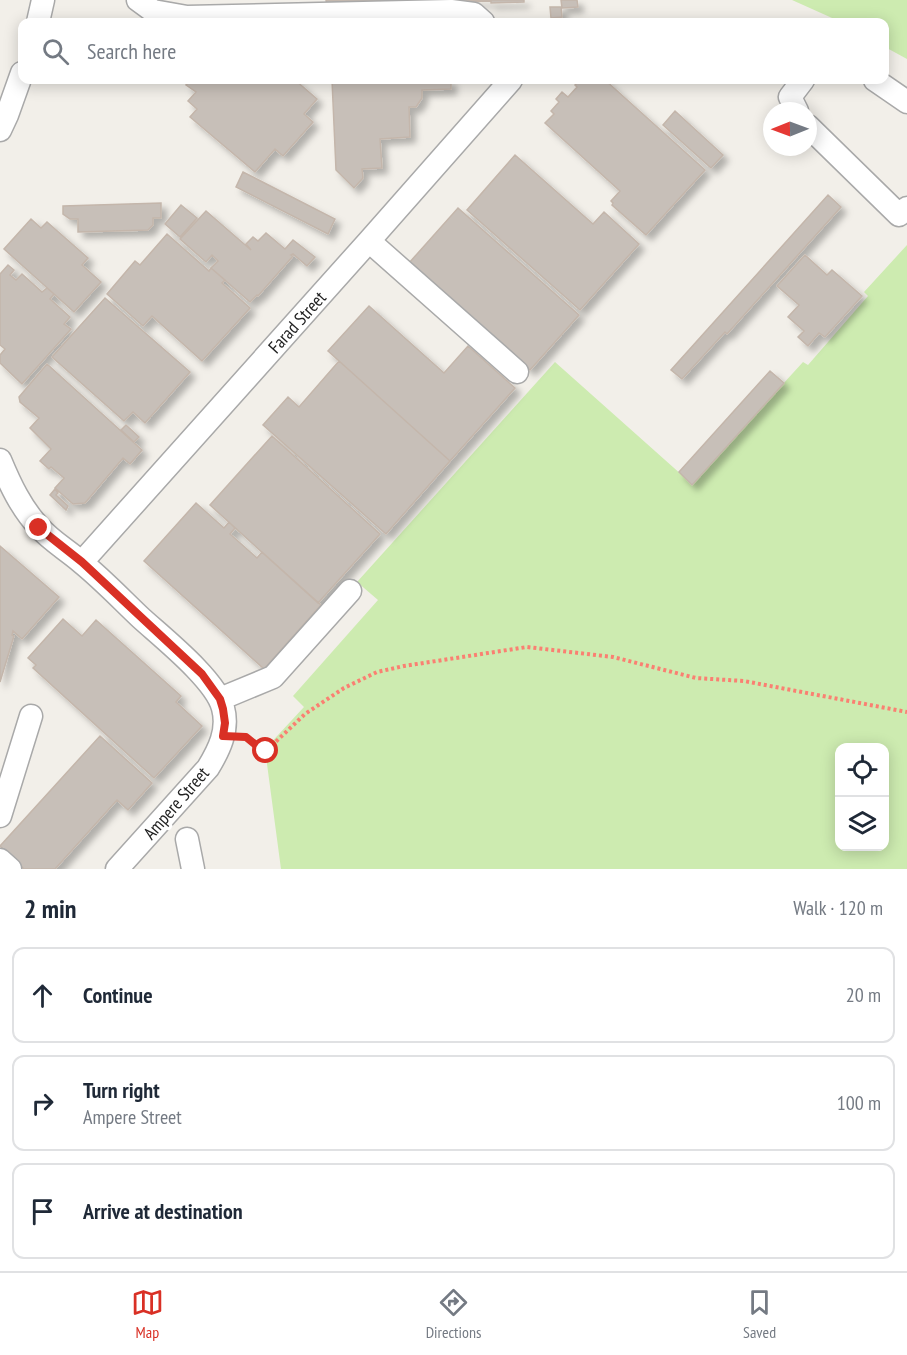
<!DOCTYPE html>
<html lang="en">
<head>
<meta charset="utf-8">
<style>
	body { margin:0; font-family:"PT Sans Narrow",sans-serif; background:#f2f2f3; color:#1f2937 }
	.controls { position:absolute; right:18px; bottom:18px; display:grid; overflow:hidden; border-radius:12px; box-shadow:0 3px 15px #0003 }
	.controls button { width:54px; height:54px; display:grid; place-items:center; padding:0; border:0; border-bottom:2px solid #e0e1e3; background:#fff; color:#1f2937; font:30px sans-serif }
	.compass { position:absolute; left:763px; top:102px; width:54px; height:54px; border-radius:50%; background:#fff; box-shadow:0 3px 15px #0003; rotate:269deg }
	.stop { position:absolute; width:18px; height:18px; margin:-14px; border:4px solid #d93025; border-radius:50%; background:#fff }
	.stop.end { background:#d93025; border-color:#fff; box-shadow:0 2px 6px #0008 }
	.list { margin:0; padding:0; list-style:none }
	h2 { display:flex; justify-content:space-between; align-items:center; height:78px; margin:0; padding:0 24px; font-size:26px }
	h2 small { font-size:20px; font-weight:400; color:#747a83 }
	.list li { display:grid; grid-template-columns:39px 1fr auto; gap:18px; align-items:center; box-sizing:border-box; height:96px; margin:0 12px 12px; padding:0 12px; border:2px solid #e0e1e3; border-radius:12px }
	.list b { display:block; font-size:22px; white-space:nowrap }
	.list p { margin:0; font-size:20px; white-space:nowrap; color:#747a83 }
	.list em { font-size:20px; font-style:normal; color:#747a83 }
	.icon { flex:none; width:33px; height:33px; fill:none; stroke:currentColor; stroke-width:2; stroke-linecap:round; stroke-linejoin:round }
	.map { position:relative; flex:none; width:907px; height:869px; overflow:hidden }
	.search { position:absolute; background:#fff; box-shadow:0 3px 15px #0003; left:18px; right:18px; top:18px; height:66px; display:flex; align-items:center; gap:15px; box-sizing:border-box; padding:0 21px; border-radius:12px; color:#747a83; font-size:22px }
	.sheet { height:402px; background:#fff }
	nav { display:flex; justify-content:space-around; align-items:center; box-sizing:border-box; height:84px; border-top:2px solid #e0e1e3; background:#fff; font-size:16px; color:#747a83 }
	nav a { display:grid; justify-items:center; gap:3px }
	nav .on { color:#d93025 }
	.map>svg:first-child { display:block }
</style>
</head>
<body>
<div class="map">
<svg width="907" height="869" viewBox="0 0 907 869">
	<defs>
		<filter id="shadow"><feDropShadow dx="5.5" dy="5.5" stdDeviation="3" flood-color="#0004"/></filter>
	</defs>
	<rect width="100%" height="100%" fill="#f2efe9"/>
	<path fill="#cdebb0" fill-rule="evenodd" d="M792,0H907V59L885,47L884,22H841Z
		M907,245V869H281L265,749L304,707L293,696L378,600L357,582L555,362L692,484L803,362L808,365L868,296L864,292ZM840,748H884V846H840Z"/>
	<path fill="#c7bfb8" stroke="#c4b6ab" stroke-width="1.5" filter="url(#shadow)" d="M326,0H524V2L491,3V1L327,6Z
		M561,0H577L578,7L562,8Z
		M550,7H561L562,17L551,18Z
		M191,80H295L317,99L304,114L313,122L283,156L275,149L255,172L190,117L197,109L188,101L196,92L186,85Z
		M332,80H451V89L422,90V98L416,107H409L410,137L380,139L382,168L362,169L363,178L354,188L336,170Z
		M580,80H605L705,170L646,235L612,205L613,203L611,201L620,191L545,123L554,114L551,111L559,102L556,99L562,92L568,97L577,87L575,85Z
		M675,111L723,155L711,168L663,125Z
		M515,155L593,224L604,212L639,244L580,310L467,210Z
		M243,172L335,219L328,234L236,187Z
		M828,195L841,207L727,334L725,332L682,379L671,370Z
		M161,203V218H153V225L148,230L78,232V219H70L63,214V206Z
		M181,205L197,218L180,237L165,224Z
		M458,208L579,315L530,370L409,263Z
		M206,211L251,250L246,244L253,237L258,241L266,233L285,249L293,240L315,257L307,266L293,254L291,255L293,256L258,296L257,295L250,302L211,268L218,261L212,255L206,262L180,239Z
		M31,219L41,228L47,222L88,258L82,265L101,282L74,312L4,249Z
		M167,234L209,271L211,268L225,280L222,283L250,308L202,361L152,316L143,326L107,294L135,261L140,265Z
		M805,255L827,275L832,270L862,296L825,337L819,333L808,346L798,337L804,331L788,317L799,305L777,286Z
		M8,265L14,270L10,275L16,280L22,274L42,292L47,288L54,294L50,299L70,317L64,324L71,329L22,384L0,363V355L5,349L0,345V274Z
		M105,298L190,372L145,423L133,412L124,421L52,357Z
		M369,306L444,373L468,346L515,388L450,461L328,351Z
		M339,361L450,461L386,534L263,425L288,397L299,407Z
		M47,364L142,450L130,464L123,458L85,503L73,504L55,488L64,478L51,467L49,469L40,461L51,449L30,428L39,418L20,402L19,397Z
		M770,371L784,383L692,485L679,472Z
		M126,425L139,437L134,442L121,430Z
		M272,436L380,534L318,603L210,505Z
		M55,489L58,493L56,495L68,506L66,510L50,495Z
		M196,503L224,528L229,522L235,528L230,534L257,558L262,552L321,605L264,669L144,561Z
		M0,546L59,597L22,639L13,631L12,635L14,636L0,682Z
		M63,619L82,636L96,620L181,696L176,702L202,726L154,778L33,668L36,665L28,658Z
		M100,736L152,783L128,810L117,800L55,869H24L0,846Z"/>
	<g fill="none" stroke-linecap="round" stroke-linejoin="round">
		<defs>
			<path id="minor" d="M138,0L153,11L187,17L451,11L474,14L483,22
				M38,22L43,0
				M875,80L907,102
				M797,111L790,97L803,80
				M808,126L899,215L907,208
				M0,130L7,115L22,73
				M369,241L517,372
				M0,460C10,484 21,508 39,527C50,540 67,550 81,562C102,579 121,599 141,618C163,638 216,680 223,708C229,730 219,750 208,768L117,869
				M82,562L369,241L511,80
				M220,699L273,677L350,591
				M0,816L31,716
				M187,839L193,869
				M0,860L10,869"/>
		</defs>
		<use href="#minor" stroke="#a9a9a9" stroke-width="25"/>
		<path stroke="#fa8072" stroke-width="4" stroke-dasharray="3 3" stroke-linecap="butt" d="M242,737C252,738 256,749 266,751L305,714L344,688L377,672L404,666L527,647L613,657L696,678L744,681L907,712"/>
		<use href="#minor" stroke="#fff" stroke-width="22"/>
	</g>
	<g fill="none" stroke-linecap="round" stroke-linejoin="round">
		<path stroke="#d93025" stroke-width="8" d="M39,528L82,562L202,674L220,699L223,709L225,723L223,736L246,737L262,750L266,751"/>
	</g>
	<g text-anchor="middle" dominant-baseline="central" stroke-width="6" stroke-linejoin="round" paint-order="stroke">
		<g font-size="18" fill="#222" stroke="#fff">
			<text transform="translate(297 322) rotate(-48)">Farad Street</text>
			<text transform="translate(176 803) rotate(-49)">Ampere Street</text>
		</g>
	</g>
</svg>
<div class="controls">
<button><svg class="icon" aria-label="locate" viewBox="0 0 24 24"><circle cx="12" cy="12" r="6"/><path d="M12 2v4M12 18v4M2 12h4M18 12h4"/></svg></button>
<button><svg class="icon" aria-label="layers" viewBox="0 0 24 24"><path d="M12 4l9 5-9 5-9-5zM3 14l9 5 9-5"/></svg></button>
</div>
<svg class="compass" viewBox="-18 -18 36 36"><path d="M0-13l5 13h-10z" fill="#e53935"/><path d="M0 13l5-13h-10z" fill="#747a83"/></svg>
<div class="stop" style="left:266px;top:751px"></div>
<div class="stop end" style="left:39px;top:528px"></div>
<div class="search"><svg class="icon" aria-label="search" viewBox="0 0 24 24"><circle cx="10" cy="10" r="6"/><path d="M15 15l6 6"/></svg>Search here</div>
</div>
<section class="sheet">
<h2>2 min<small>Walk · 120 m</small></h2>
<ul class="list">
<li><svg class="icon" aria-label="ahead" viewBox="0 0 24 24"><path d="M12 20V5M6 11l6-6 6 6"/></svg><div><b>Continue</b></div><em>20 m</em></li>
<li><svg class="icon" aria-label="right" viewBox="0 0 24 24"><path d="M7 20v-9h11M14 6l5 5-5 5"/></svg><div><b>Turn right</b><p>Ampere Street</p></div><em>100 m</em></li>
<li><svg class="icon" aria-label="arrive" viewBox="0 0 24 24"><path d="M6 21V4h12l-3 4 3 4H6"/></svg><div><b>Arrive at destination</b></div></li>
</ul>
</section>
<nav>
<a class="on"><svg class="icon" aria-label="map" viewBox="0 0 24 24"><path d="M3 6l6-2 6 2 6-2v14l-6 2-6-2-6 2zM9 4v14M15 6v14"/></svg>Map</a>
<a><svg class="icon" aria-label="directions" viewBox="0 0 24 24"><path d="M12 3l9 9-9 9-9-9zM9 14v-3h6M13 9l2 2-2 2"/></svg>Directions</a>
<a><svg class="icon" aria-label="saved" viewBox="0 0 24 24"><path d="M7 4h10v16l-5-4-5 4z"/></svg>Saved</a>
</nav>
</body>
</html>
